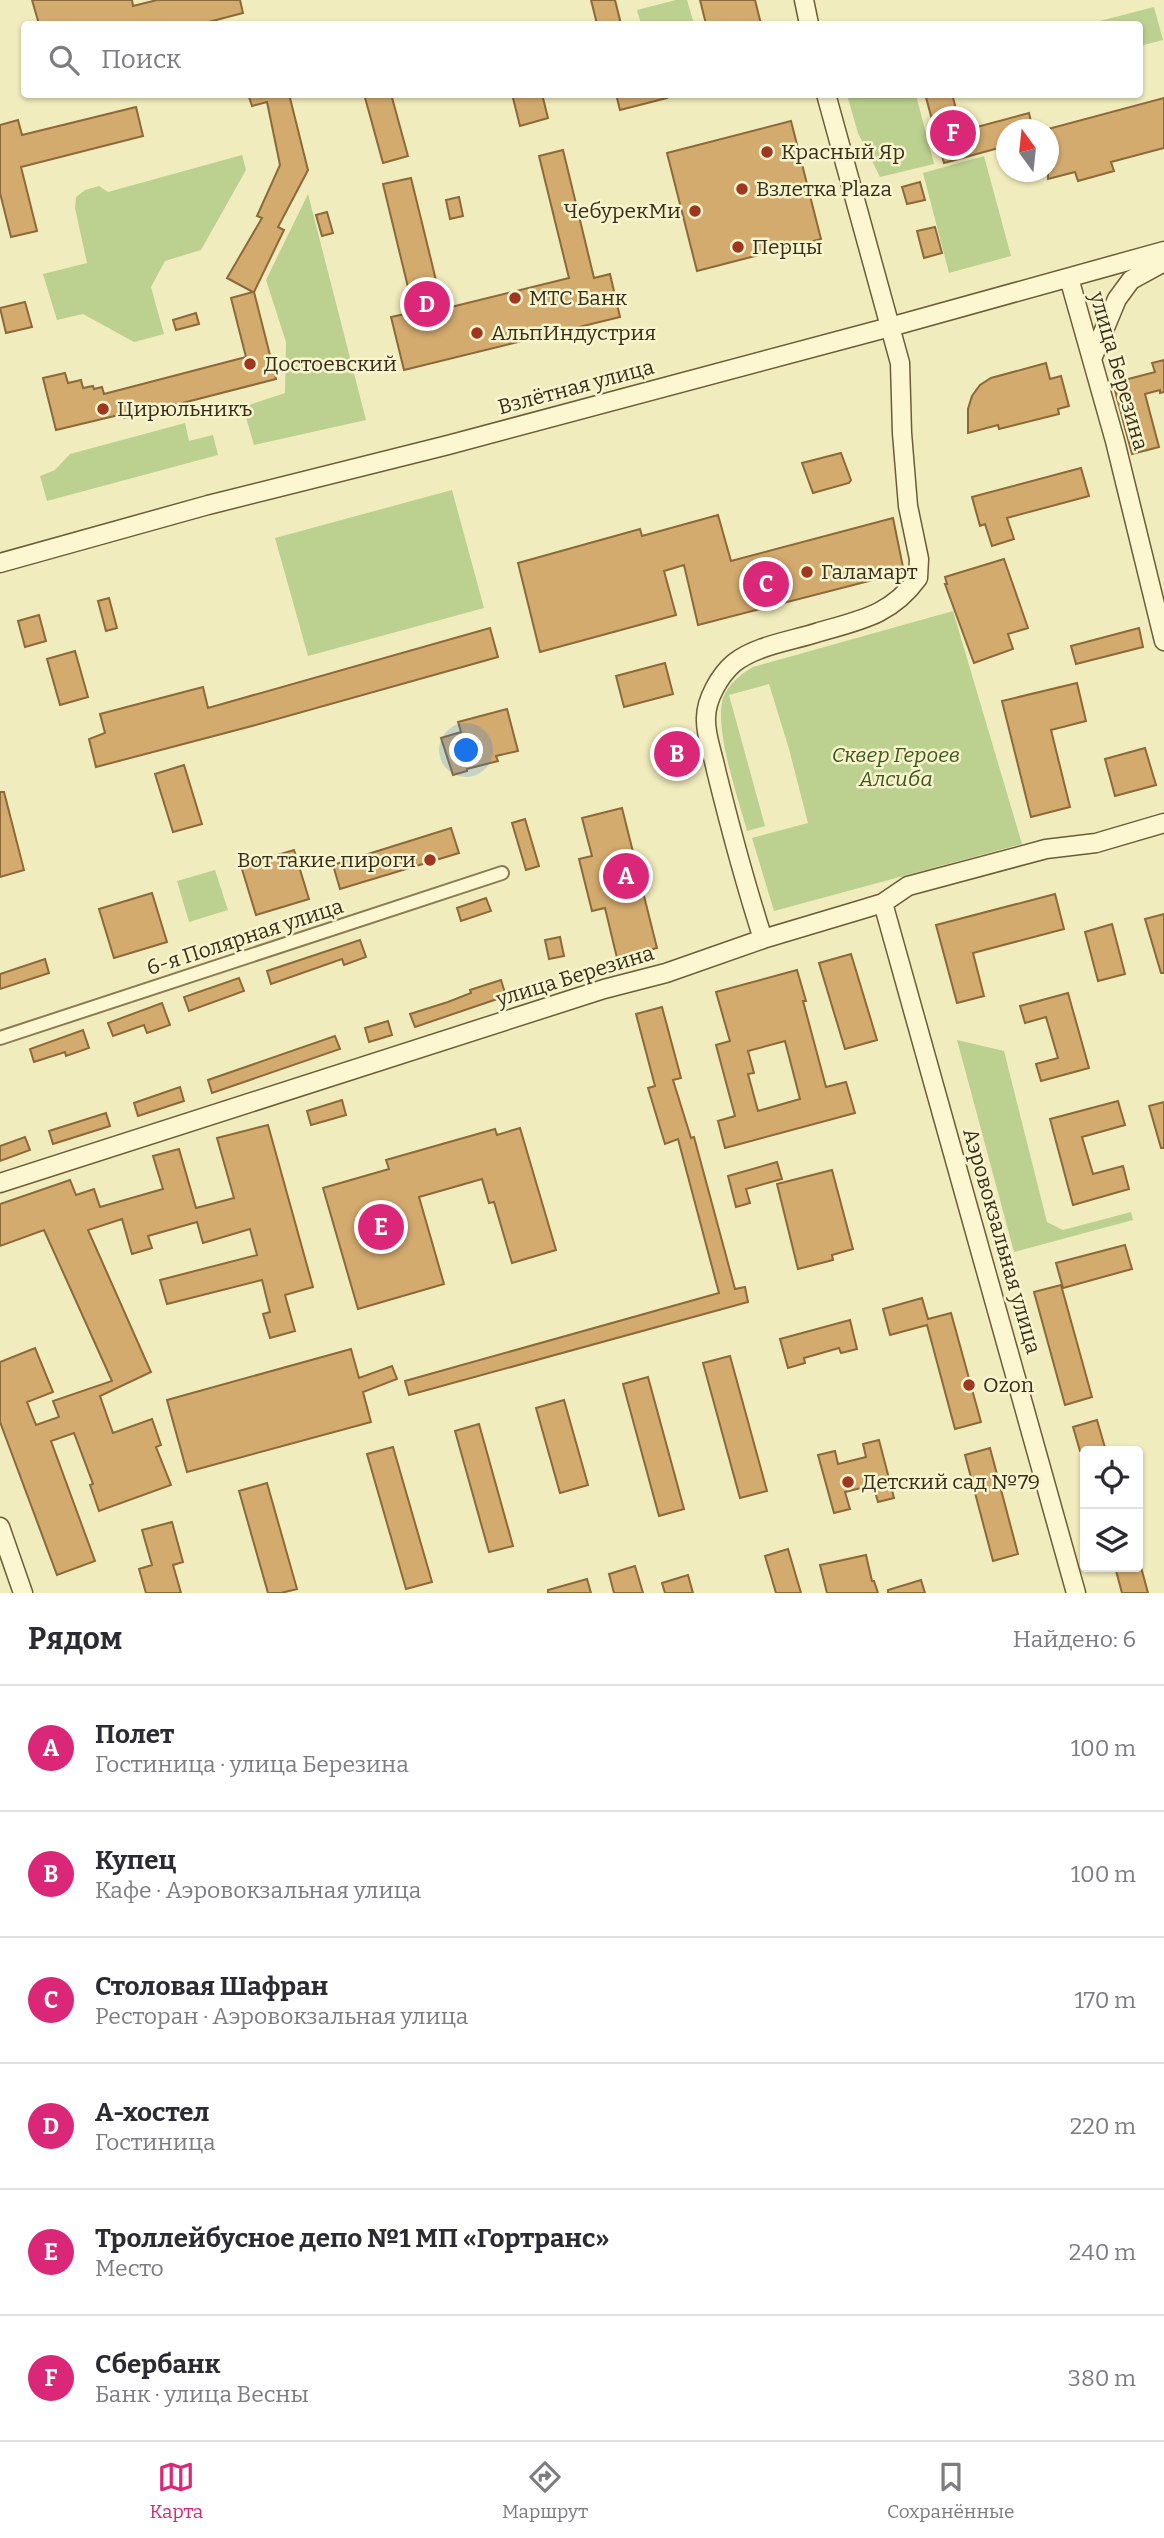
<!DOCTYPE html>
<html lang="ru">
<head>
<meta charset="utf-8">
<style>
	body { margin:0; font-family:Bitter,serif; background:#f2f2f3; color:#2b2b33 }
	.controls { position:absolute; right:21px; bottom:21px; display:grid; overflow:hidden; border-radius:7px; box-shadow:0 2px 5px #0004 }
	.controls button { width:63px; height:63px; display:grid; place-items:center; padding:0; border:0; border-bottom:2px solid #e1e1e2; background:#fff; color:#2b2b33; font:35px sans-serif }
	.compass { position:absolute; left:996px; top:119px; width:63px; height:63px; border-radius:50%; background:#fff; box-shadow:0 2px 5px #0004; rotate:345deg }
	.you { position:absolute; left:467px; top:751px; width:24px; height:24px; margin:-18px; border:5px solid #fff; border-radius:50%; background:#1a73e8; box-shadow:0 0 0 10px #1a73e833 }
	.badge { display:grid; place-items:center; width:46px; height:46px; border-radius:50%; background:#db2777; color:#fff; font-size:23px; font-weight:700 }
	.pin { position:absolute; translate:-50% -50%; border:4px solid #fff; box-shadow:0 2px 7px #0006 }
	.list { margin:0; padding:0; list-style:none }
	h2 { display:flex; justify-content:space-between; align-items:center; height:91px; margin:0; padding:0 28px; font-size:30px }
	h2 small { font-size:23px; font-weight:400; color:#7c7c81 }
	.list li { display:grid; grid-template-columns:46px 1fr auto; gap:21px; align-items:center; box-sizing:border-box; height:126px; padding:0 28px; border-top:2px solid #e1e1e2 }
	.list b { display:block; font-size:26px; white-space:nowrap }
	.list p { margin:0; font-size:23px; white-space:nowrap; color:#7c7c81 }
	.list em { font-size:23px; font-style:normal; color:#7c7c81 }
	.icon { flex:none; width:38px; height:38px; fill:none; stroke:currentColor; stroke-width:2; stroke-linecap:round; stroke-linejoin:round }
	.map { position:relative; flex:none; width:1164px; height:1593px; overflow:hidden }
	.search { position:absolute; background:#fff; box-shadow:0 2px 5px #0004; left:21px; right:21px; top:21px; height:77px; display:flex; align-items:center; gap:18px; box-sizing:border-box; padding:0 24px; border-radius:7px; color:#7c7c81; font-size:26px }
	.sheet { height:847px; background:#fff }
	nav { display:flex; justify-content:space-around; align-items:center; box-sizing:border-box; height:98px; border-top:2px solid #e1e1e2; background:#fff; font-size:19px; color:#7c7c81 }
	nav a { display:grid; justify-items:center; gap:4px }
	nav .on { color:#db2777 }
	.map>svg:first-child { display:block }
</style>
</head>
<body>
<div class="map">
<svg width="1164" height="1593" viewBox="0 0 1164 1593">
	<rect width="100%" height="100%" fill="#f1ecbd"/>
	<path fill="#bcd090" d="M676,0H687L694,24H641L637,10Z
		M1154,7L1163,40L1140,46V24H1097L1096,22Z
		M847,95H916L934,164L880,177L858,133Z
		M242,155L246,170L201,250L165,261L151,287L164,334L134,342L83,314L57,320L43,274L87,263L75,208L76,197L85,190L99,186L108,192Z
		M984,156L1011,256L949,273L923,173Z
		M308,194L366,420L254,445L243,407L285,393L286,342L266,280Z
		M185,423L189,441L213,435L218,455L47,501L40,476L55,470L70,454Z
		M452,490L484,608L308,656L275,538Z
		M953,611L1022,844L774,911L752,838L808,823L789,749L769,684L729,695L765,826L747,831C738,797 714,730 723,698C728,684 741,674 753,667Z
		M215,870L228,910L189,922L177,881Z
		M957,1040L1004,1051L1047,1222L1063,1230L1131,1212L1133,1220L1014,1252Z"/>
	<path fill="#d3ab6f" stroke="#8c6938" stroke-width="2" fill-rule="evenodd" d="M32,0H132L133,6L157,0H240L243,13L201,24H39Z
		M591,0H615L621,24H597Z
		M700,0H755L761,24H706Z
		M248,94H289L308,170L278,227L284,230L254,292L276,379L124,418L123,414L56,430L43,378L65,373L68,383L81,380L83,388L93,386L94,389L102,387L104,394L246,357L231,298L253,292L227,278L262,218L257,216L280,165L267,102L252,106Z
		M364,94H391L408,156L383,163Z
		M512,94H542L548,118L520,126Z
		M616,94H666L667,98L620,110Z
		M925,94H952L962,131L1029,113L1033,130H1006V146L944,163Z
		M1164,98V148L1111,162L1114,171L1078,181L1075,172L1048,179V129Z
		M136,107L143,136L21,167L37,231L11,237L0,193V125L18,120L22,135Z
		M791,121L821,239L697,271L667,153Z
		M563,150L594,278L610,274L620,317L404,370L391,317L414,312L383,184L411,178L443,309L569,278L539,156Z
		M920,182L925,200L907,204L902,187Z
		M459,197L463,216L450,219L446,200Z
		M327,212L333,233L322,236L316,215Z
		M935,227L942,253L924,258L917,231Z
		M25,302L32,327L6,333L0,308Z
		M196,313L199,324L176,330L173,320Z
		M1164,360V392L1160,393V390L1145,394L1159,447L1132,454L1113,383L1155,372L1152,363Z
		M1046,363L1050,379L1061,376L1069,406L1058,409L1059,414L999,429L998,425L968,433V409L972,396L980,385L991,378Z
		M841,453L851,480L849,483L813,493L802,463Z
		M1081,468L1089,496L1007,518L1014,539L992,546L985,524L980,526L972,497Z
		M718,515L731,561L893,518L904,572L698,625L684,565L664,571L676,615L540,652L518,563L640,529L642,536Z
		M1004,559L1028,628L1008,634L1013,649L974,663L945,584H947L945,577Z
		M109,598L117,628L106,631L98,601Z
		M39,615L46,641L25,647L18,621Z
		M490,628L498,657L252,726L96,767L89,739L105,733L100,714L203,687L208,708Z
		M1139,628L1143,647L1076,664L1071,646Z
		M75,651L88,697L60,705L47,659Z
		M665,663L673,694L624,707L616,676Z
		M1077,683L1086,721L1051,730L1070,807L1031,817L1002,701Z
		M507,709L518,751L496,756L498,761L467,769V771L453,775L441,738L461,732L458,722Z
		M682,742L687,763L672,767L666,746Z
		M1145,748L1156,785L1115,796L1105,759Z
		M184,765L202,824L173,832L155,774Z
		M0,792H4L24,870L0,877Z
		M622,808L657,948L617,958L605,908L592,911L579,859L592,856L582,818Z
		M525,819L539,866L526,870L512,823Z
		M451,828L459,853L340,889L333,865Z
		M294,850L309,899L256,915L241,866Z
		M152,893L167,942L114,958L99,909Z
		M1055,894L1064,929L973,953L984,996L957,1003L936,925Z
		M486,898L491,911L461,921L457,908Z
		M1164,914V973H1161L1145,919Z
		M1112,924L1125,974L1098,981L1085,932Z
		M560,937L564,956L549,959L545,940Z
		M360,940L366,957L344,965L342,959L271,984L267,971Z
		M851,954L877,1040L845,1049L819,963Z
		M45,959L49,973L0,989V974Z
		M797,970L806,1001H803L826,1087L846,1082L855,1113L725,1148L718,1121L735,1116L716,1045L730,1041L716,992ZM785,1041L800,1099L758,1111L748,1074L754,1073L748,1051Z
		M239,978L244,991L189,1011L184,997Z
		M501,980L506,996L415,1027L410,1014L448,1002L471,993L470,990Z
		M1068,993L1089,1068L1041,1081L1036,1064L1058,1058L1046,1017L1025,1023L1020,1006Z
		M162,1003L170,1025L147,1033L144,1025L113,1036L108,1023Z
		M662,1007L681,1078L673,1080L691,1138L694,1137L735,1289L745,1287L748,1302L409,1395L405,1381L719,1293L678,1139L665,1144L648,1088L655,1086L636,1014Z
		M388,1021L392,1035L369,1042L365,1028Z
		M83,1030L89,1048L66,1056L65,1052L34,1062L30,1049Z
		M335,1036L340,1049L212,1093L208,1080Z
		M180,1087L184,1101L138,1116L134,1103Z
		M342,1100L346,1115L311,1125L307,1111Z
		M1118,1101L1125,1125L1082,1137L1093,1174L1123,1166L1129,1189L1073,1205L1050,1119Z
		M1164,1102V1148H1161L1149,1106Z
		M106,1113L110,1126L53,1144L49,1131Z
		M268,1125L313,1287L285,1295L295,1331L270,1338L263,1314L270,1312L262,1280L167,1304L160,1280L257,1255L250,1229L203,1243L197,1222L148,1236L152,1248L132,1254L122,1219L88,1230L151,1372L100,1396L113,1433L152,1419L161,1445L156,1447L171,1485L99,1511L90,1485L93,1484L74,1433L51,1441L95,1561L57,1575L0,1422V1362L35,1348L53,1392L27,1402L36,1425L59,1417L53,1401L112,1381L44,1230L0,1246V1204L70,1180L76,1195L94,1189L100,1207L163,1189L153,1156L179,1149L196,1208L234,1198L217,1138Z
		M520,1128L556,1250L512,1263L494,1202L489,1203L482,1179L419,1197L444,1284L358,1309L323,1188L389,1169L386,1160L495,1129L497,1135Z
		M25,1137L30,1150L0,1161V1146Z
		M777,1162L782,1179L746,1189L750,1203L736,1207L728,1176Z
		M832,1170L853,1249L832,1255L833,1260L798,1269L777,1184Z
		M1125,1245L1132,1269L1063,1288L1056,1263Z
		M1061,1285L1092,1397L1065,1405L1034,1292Z
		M922,1298L928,1319L951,1313L981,1422L955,1429L927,1325L890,1335L883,1309Z
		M850,1320L857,1349L841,1353L839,1348L804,1358L805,1363L788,1368L780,1339Z
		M351,1349L359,1378L392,1366L397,1379L363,1392L371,1422L187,1472L167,1400Z
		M730,1356L767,1491L740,1498L703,1363Z
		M648,1377L684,1509L659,1516L623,1384Z
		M564,1400L588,1485L560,1493L536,1408Z
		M1097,1420L1106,1451H1080L1073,1427Z
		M479,1424L513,1546L489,1552L455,1431Z
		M879,1440L894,1498L878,1502L873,1485L845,1492L850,1509L834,1513L818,1455L835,1451L838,1464L866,1457L863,1444Z
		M393,1447L432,1582L406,1589L367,1454Z
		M990,1448L1018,1554L993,1561L965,1455Z
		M267,1483L297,1589L281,1593H268L239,1491Z
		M172,1522L183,1562L173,1565L181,1593H146L139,1569L152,1565L142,1530Z
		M788,1549L801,1593H776L765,1556Z
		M866,1555L872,1581H874L878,1593H827L820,1565Z
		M635,1566L643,1593H614L609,1574Z
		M1115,1567H1141L1148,1593H1122Z
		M688,1575L693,1593H665L662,1583Z
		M587,1579L591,1593H548V1590Z
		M921,1580L925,1593H888V1590Z"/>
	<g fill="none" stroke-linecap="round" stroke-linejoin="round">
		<defs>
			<path id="street" d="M0,1038L502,873"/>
			<path id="secondary" d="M804,0L809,24
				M1069,278L1115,441L1164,641
				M1092,359L1117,299L1131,280L1164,262
				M0,563L208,505L448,445L890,327L1164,251
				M883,903L1076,1593
				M763,939C745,883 730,827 716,770C713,754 705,735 706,718C706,699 720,675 734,663C757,645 792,641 819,632C861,620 891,615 918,578L919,559L908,506L902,433L900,363L826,94
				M0,1183L604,989L666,973L763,939L860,910L883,903L908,886L1046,849L1096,843L1164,823
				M0,1527L23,1593"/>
		</defs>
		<use href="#street" stroke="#8a7b54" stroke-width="16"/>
		<use href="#secondary" stroke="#6c5c38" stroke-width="21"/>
		<use href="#street" stroke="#fcf7d0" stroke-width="12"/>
		<use href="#secondary" stroke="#fcf7d0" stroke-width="18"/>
	</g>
	<g fill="#9f361f" stroke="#f8f4cd" stroke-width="2.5">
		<circle cx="767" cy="152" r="7"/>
		<circle cx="742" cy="189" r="7"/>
		<circle cx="695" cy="211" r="7"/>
		<circle cx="738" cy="247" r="7"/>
		<circle cx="515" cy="298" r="7"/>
		<circle cx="477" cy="333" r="7"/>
		<circle cx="250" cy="364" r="7"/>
		<circle cx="103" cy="409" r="7"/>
		<circle cx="807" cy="572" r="7"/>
		<circle cx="430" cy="860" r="7"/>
		<circle cx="969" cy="1385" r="7"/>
		<circle cx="848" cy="1482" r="7"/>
	</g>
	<g text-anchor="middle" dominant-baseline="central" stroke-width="5" stroke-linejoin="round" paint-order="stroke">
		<g font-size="21" fill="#382f1b" stroke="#f8f4cd" text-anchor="start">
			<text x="781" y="152">Красный Яр</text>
			<text x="756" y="189">Взлетка Plaza</text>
			<text x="681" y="211" text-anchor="end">ЧебурекМи</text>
			<text x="752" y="247">Перцы</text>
			<text x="529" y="298">МТС Банк</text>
			<text x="491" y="333">АльпИндустрия</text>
			<text x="264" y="364">Достоевский</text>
			<text x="117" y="409">Цирюльникъ</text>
			<text x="821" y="572">Галамарт</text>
			<text x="416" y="860" text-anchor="end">Вот такие пироги</text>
			<text x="983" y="1385">Ozon</text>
			<text x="862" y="1482">Детский сад №79</text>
		</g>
		<g font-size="21" fill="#382f1b" stroke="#f8f4cd">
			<text transform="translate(1119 371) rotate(74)">улица Березина</text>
			<text transform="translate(576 387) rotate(-15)">Взлётная улица</text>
			<text transform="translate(245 937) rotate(-18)">6-я Полярная улица</text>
			<text transform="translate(575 976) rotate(-17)">улица Березина</text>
			<text transform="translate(1002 1241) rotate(74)">Аэровокзальная улица</text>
		</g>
		<g font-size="21" font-style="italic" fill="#3e571f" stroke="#f8f4cd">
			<text x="896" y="755">Сквер Героев<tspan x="896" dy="24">Алсиба</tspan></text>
		</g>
	</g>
</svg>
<div class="controls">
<button><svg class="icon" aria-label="locate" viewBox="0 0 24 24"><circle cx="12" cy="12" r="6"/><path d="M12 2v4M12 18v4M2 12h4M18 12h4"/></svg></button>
<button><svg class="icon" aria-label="layers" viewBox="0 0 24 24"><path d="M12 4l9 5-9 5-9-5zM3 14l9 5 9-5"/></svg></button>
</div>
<svg class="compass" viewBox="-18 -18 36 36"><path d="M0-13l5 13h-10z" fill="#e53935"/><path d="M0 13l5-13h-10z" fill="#7c7c81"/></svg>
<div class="you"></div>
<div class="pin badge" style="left:626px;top:876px">A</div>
<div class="pin badge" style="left:677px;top:754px">B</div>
<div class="pin badge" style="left:766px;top:584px">C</div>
<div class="pin badge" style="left:427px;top:304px">D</div>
<div class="pin badge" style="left:381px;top:1227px">E</div>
<div class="pin badge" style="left:953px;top:133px">F</div>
<div class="search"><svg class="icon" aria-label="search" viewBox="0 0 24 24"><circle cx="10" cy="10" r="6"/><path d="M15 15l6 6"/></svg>Поиск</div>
</div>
<section class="sheet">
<h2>Рядом<small>Найдено: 6</small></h2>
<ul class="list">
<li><span class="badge">A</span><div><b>Полет</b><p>Гостиница · улица Березина</p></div><em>100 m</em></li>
<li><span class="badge">B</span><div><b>Купец</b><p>Кафе · Аэровокзальная улица</p></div><em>100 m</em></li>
<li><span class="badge">C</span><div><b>Столовая Шафран</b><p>Ресторан · Аэровокзальная улица</p></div><em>170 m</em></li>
<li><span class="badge">D</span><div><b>А-хостел</b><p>Гостиница</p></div><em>220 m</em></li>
<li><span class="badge">E</span><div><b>Троллейбусное депо №1 МП «Гортранс»</b><p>Место</p></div><em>240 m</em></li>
<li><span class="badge">F</span><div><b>Сбербанк</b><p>Банк · улица Весны</p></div><em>380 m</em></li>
</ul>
</section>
<nav>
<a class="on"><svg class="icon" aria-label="map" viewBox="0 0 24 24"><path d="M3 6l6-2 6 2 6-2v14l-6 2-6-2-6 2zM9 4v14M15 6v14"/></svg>Карта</a>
<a><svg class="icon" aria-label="directions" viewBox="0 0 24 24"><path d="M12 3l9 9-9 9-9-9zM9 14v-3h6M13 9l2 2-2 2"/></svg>Маршрут</a>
<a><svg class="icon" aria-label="saved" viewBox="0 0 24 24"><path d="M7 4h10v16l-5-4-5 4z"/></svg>Сохранённые</a>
</nav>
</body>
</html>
